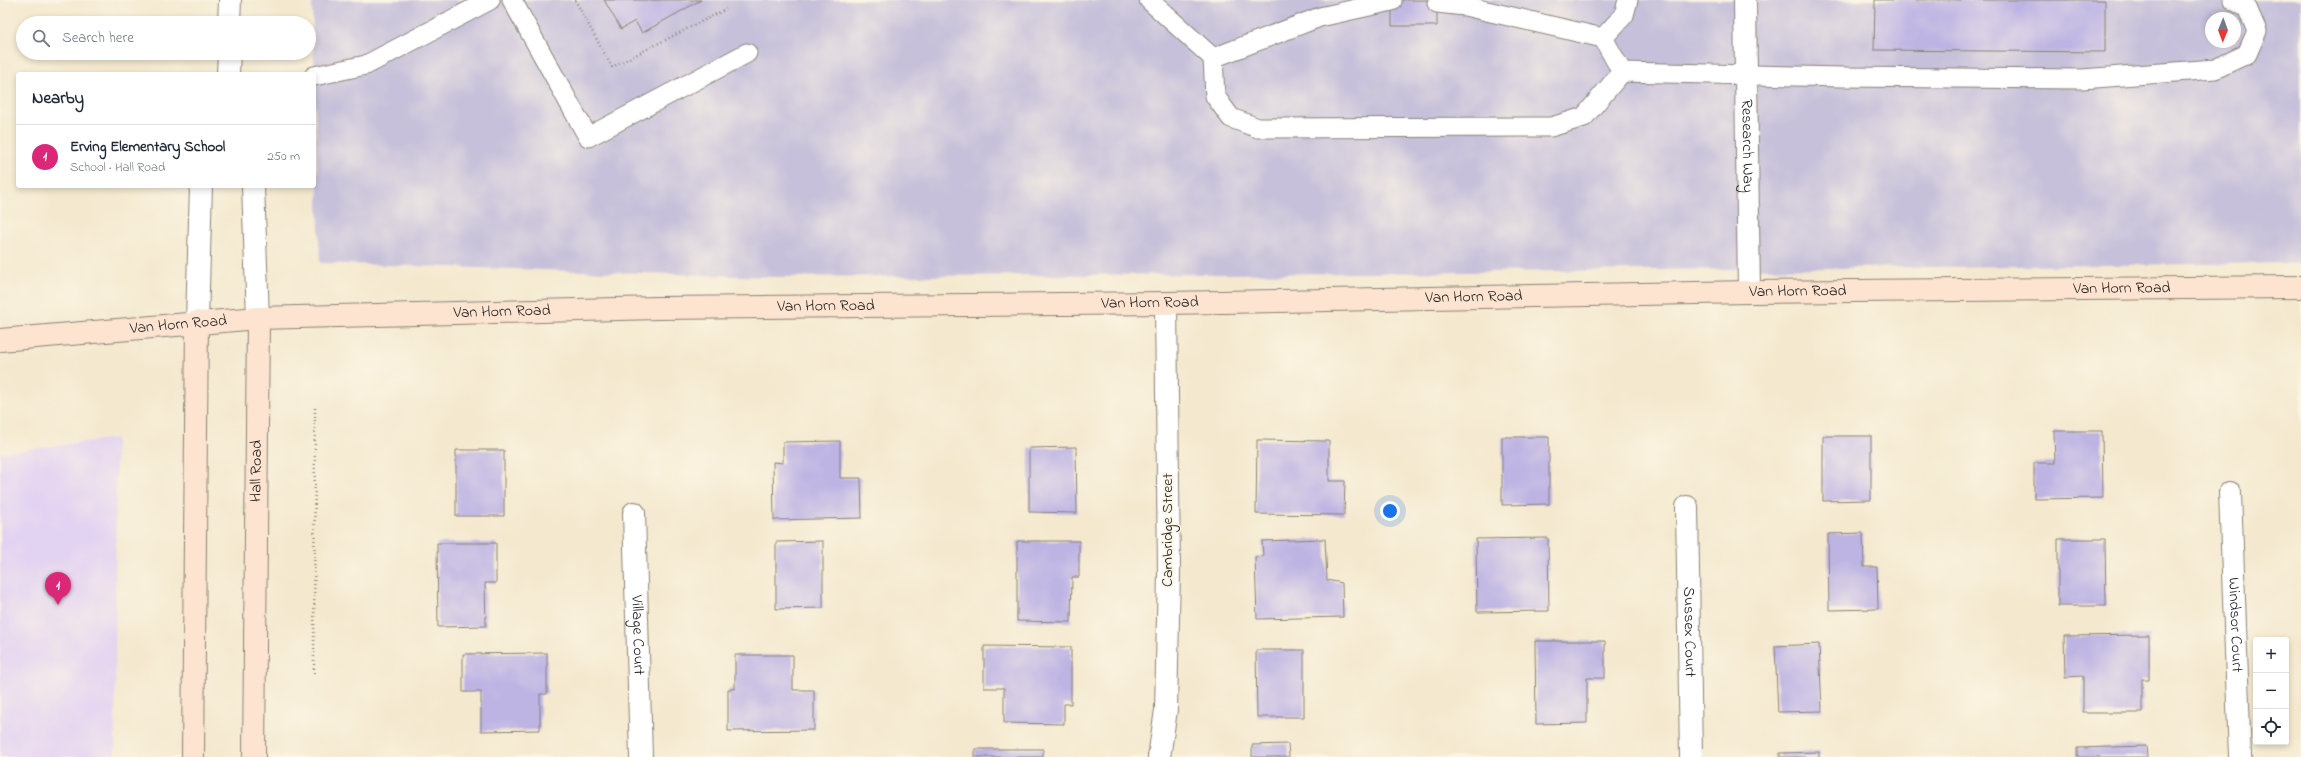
<!DOCTYPE html>
<html lang="en">
<head>
<meta charset="utf-8">
<style>
	body { margin:0; font-family:"Indie Flower",sans-serif; background:#f2f2f3; color:#1f2937 }
	.controls { position:absolute; right:12px; bottom:12px; display:grid; overflow:hidden; border-radius:4px; box-shadow:0 2px 6px #0003 }
	.controls button { width:36px; height:36px; display:grid; place-items:center; padding:0; border:0; border-bottom:1px solid #e0e1e3; background:#fff; color:#1f2937; font:20px sans-serif }
	.compass { position:absolute; left:2205px; top:12px; width:36px; height:36px; border-radius:50%; background:#fff; box-shadow:0 2px 6px #0003; rotate:181deg }
	.you { position:absolute; left:1390px; top:511px; width:14px; height:14px; margin:-10px; border:3px solid #fff; border-radius:50%; background:#1a73e8; box-shadow:0 0 0 6px #1a73e833 }
	.badge { display:grid; place-items:center; width:26px; height:26px; border-radius:50%; background:#db2777; color:#fff; font-size:13px; font-weight:700 }
	.pin { position:absolute; translate:-50% -33px; filter:drop-shadow(0 1px 2px #0008) }
	.pin::after { content:''; position:absolute; top:21px; width:14px; height:12px; background:inherit; clip-path:polygon(0 0,100% 0,50% 100%) }
	.list { margin:0; padding:0; list-style:none }
	h2 { display:flex; justify-content:space-between; align-items:center; height:52px; margin:0; padding:0 16px; font-size:17px }
	h2 small { font-size:13px; font-weight:400; color:#747a83 }
	.list li { display:grid; grid-template-columns:26px 1fr auto; gap:12px; align-items:center; box-sizing:border-box; height:64px; padding:0 16px; border-top:1px solid #e0e1e3 }
	.list b { display:block; font-size:15px; white-space:nowrap }
	.list p { margin:0; font-size:13px; white-space:nowrap; color:#747a83 }
	.list em { font-size:13px; font-style:normal; color:#747a83 }
	.icon { flex:none; width:22px; height:22px; fill:none; stroke:currentColor; stroke-width:2; stroke-linecap:round; stroke-linejoin:round }
	.map { position:relative; flex:none; width:2301px; height:757px; overflow:hidden }
	.search { position:absolute; background:#fff; box-shadow:0 2px 6px #0003; left:16px; top:16px; width:300px; height:44px; display:flex; align-items:center; gap:10px; box-sizing:border-box; padding:0 14px; border-radius:22px; color:#747a83; font-size:15px }
	.panel { position:absolute; background:#fff; box-shadow:0 2px 6px #0003; left:16px; top:72px; width:300px; height:116px; border-radius:4px }
	.map>svg:first-child { display:block }
</style>
</head>
<body>
<div class="map">
<svg width="2301" height="757" viewBox="0 0 2301 757">
	<rect width="100%" height="100%" fill="#fcf5e5"/>
	<filter id="ink" filterUnits="userSpaceOnUse"><feTurbulence type="fractalNoise" baseFrequency=".025" numOctaves="2"/><feDisplacementMap in="SourceGraphic" scale="8" xChannelSelector="R" yChannelSelector="G"/><feConvolveMatrix kernelMatrix="1 2 1 2 8 2 1 2 1" color-interpolation-filters="sRGB"/></filter>
	<filter id="wash" filterUnits="userSpaceOnUse"><feTurbulence type="fractalNoise" baseFrequency=".012" numOctaves="4" result="noise"/><feDisplacementMap in="SourceGraphic" scale="16" xChannelSelector="R" yChannelSelector="G"/><feGaussianBlur stdDeviation="0.9" result="paint"/><feColorMatrix in="noise" values="0 0 0 0 0 0 0 0 0 0 0 0 0 0 0 0 0 1.4 0 .05"/><feComposite in="paint" operator="in"/></filter>
	<g filter="url(#wash)">
		<rect width="100%" height="100%" fill="#f4e9cf"/>
		<path fill="#e3d3f2" d="M116,438L115,757H0V453Z"/>
		<path fill="#c6c0da" fill-rule="evenodd" d="M312,0H2301V263L1371,273L772,277L320,263ZM2211,18H2235V42H2211Z"/>
		<g id="blocks">
			<path fill="#bdb4e4" d="M604,0H701L642,33L635,21L621,29Z
				M1392,0H1437V26H1392Z
				M1875,0H2105V52L1874,50Z
				M2054,431H2102L2103,498L2034,499V463H2055Z
				M1823,436H1871V500L1823,501Z
				M1502,437H1549V504L1502,505Z
				M1257,440L1329,441V481H1345L1344,515L1256,514Z
				M840,441V478H861L862,518L774,520L773,462L783,463V442Z
				M1076,447L1077,513L1029,512V448Z
				M456,450H504V516H456Z
				M1863,533L1864,567H1877L1878,609L1829,610L1828,534Z
				M1548,538L1549,611L1477,612L1476,539Z
				M1325,539L1327,580L1342,583L1343,617L1257,619L1255,557L1263,556L1262,541Z
				M2058,539H2105L2106,606H2058Z
				M823,541V608L776,609V542Z
				M1017,541H1079V577H1072L1071,622L1017,621Z
				M437,543H496V583H485L486,626L438,627Z
				M2149,635V679H2142V713H2083V676L2065,677L2064,636Z
				M1535,641H1605V678H1587V723L1536,724Z
				M1819,644L1822,711L1778,712L1775,646Z
				M984,646L1071,647V704H1064V724L1004,723V688H984Z
				M1256,650H1304V717H1257Z
				M547,653V694H540V730L481,731V692H463V654Z
				M735,655H793V690H814V730L728,731V689H735Z
				M1288,744L1289,757H1252V745Z
				M2146,746L2147,757H2077V748Z
				M975,749H1043V757H975Z
				M1819,752V757H1780V753Z"/>
		</g>
	</g>
	<g filter="url(#ink)">
		<use href="#blocks" fill-opacity="0" stroke="#888276" stroke-width="1"/>
		<g fill="none" stroke-linecap="round" stroke-linejoin="round">
			<defs>
				<path id="lane" d="M512,0L588,137L747,53
					M1149,0L1213,58L1215,96L1231,118L1258,128L1551,127L1584,117L1622,72L1842,77L2082,79L2215,69L2247,54L2257,31L2247,8L2233,0
					M1437,3L1465,6L1603,38L1622,72
					M1603,38L1624,15L1628,0
					M1213,58L1320,17L1392,1
					M314,76L366,65L490,0"/>
				<g id="street">
					<path id="s1" d="M1745,0L1749,292"/>
					<path d="M229,23L230,0"/>
					<path d="M228,74L229,53"/>
					<path d="M253,186L258,318"/>
					<path d="M197,322L201,186"/>
					<path id="s2" d="M2230,493L2240,757"/>
					<path id="s3" d="M1687,507L1691,757"/>
					<path id="s4" d="M634,513L641,757"/>
					<path d="M1159,757L1166,710L1169,572L1166,303"/>
				</g>
				<g id="secondary">
					<path id="s5" d="M0,340L258,318L658,308L1166,303L1749,292L2301,287"/>
					<path d="M193,757L197,322"/>
					<path id="s6" d="M254,757L258,318"/>
				</g>
			</defs>
			<use href="#lane" stroke="#888276" stroke-width="21"/>
			<use href="#street" stroke="#888276" stroke-width="24"/>
			<use href="#secondary" stroke="#888276" stroke-width="24"/>
			<path stroke="#888276" stroke-width="2.5" stroke-dasharray="1 3" stroke-linecap="butt" d="M575,0L612,67L726,9
				M314,673L315,407"/>
			<use href="#lane" stroke="#fff" stroke-width="19"/>
			<use href="#street" stroke="#fff" stroke-width="22"/>
			<use href="#secondary" stroke="#fde4d1" stroke-width="22"/>
		</g>
	</g>
	<g text-anchor="middle" dominant-baseline="central" stroke-width="3.5" stroke-linejoin="round" paint-order="stroke">
		<g font-size="16" fill="#1c1c1c" stroke="#fcf5e5">
			<text stroke="none"><textPath href="#s1" startOffset="146">Research Way</textPath></text>
			<text stroke="none"><textPath href="#s5" startOffset="2123">Van Horn Road</textPath></text>
			<text stroke="none"><textPath href="#s5" startOffset="1799">Van Horn Road</textPath></text>
			<text stroke="none"><textPath href="#s5" startOffset="1475">Van Horn Road</textPath></text>
			<text stroke="none"><textPath href="#s5" startOffset="1151">Van Horn Road</textPath></text>
			<text stroke="none"><textPath href="#s5" startOffset="827">Van Horn Road</textPath></text>
			<text stroke="none"><textPath href="#s5" startOffset="503">Van Horn Road</textPath></text>
			<text stroke="none"><textPath href="#s5" startOffset="179">Van Horn Road</textPath></text>
			<text stroke="none"><textPath href="#s6" startOffset="286">Hall Road</textPath></text>
			<text transform="translate(1168 530) rotate(-90)">Cambridge Street</text>
			<text stroke="none"><textPath href="#s2" startOffset="132">Windsor Court</textPath></text>
			<text stroke="none"><textPath href="#s3" startOffset="125">Sussex Court</textPath></text>
			<text stroke="none"><textPath href="#s4" startOffset="122">Village Court</textPath></text>
		</g>
	</g>
</svg>
<div class="controls">
<button>+</button>
<button>−</button>
<button><svg class="icon" aria-label="locate" viewBox="0 0 24 24"><circle cx="12" cy="12" r="6"/><path d="M12 2v4M12 18v4M2 12h4M18 12h4"/></svg></button>
</div>
<svg class="compass" viewBox="-18 -18 36 36"><path d="M0-13l5 13h-10z" fill="#e53935"/><path d="M0 13l5-13h-10z" fill="#747a83"/></svg>
<div class="you"></div>
<div class="pin badge" style="left:58px;top:605px">1</div>
<div class="search"><svg class="icon" aria-label="search" viewBox="0 0 24 24"><circle cx="10" cy="10" r="6"/><path d="M15 15l6 6"/></svg>Search here</div>
<section class="panel">
<h2>Nearby<small></small></h2>
<ul class="list">
<li><span class="badge">1</span><div><b>Erving Elementary School</b><p>School · Hall Road</p></div><em>250 m</em></li>
</ul>
</section>
</div>
</body>
</html>
